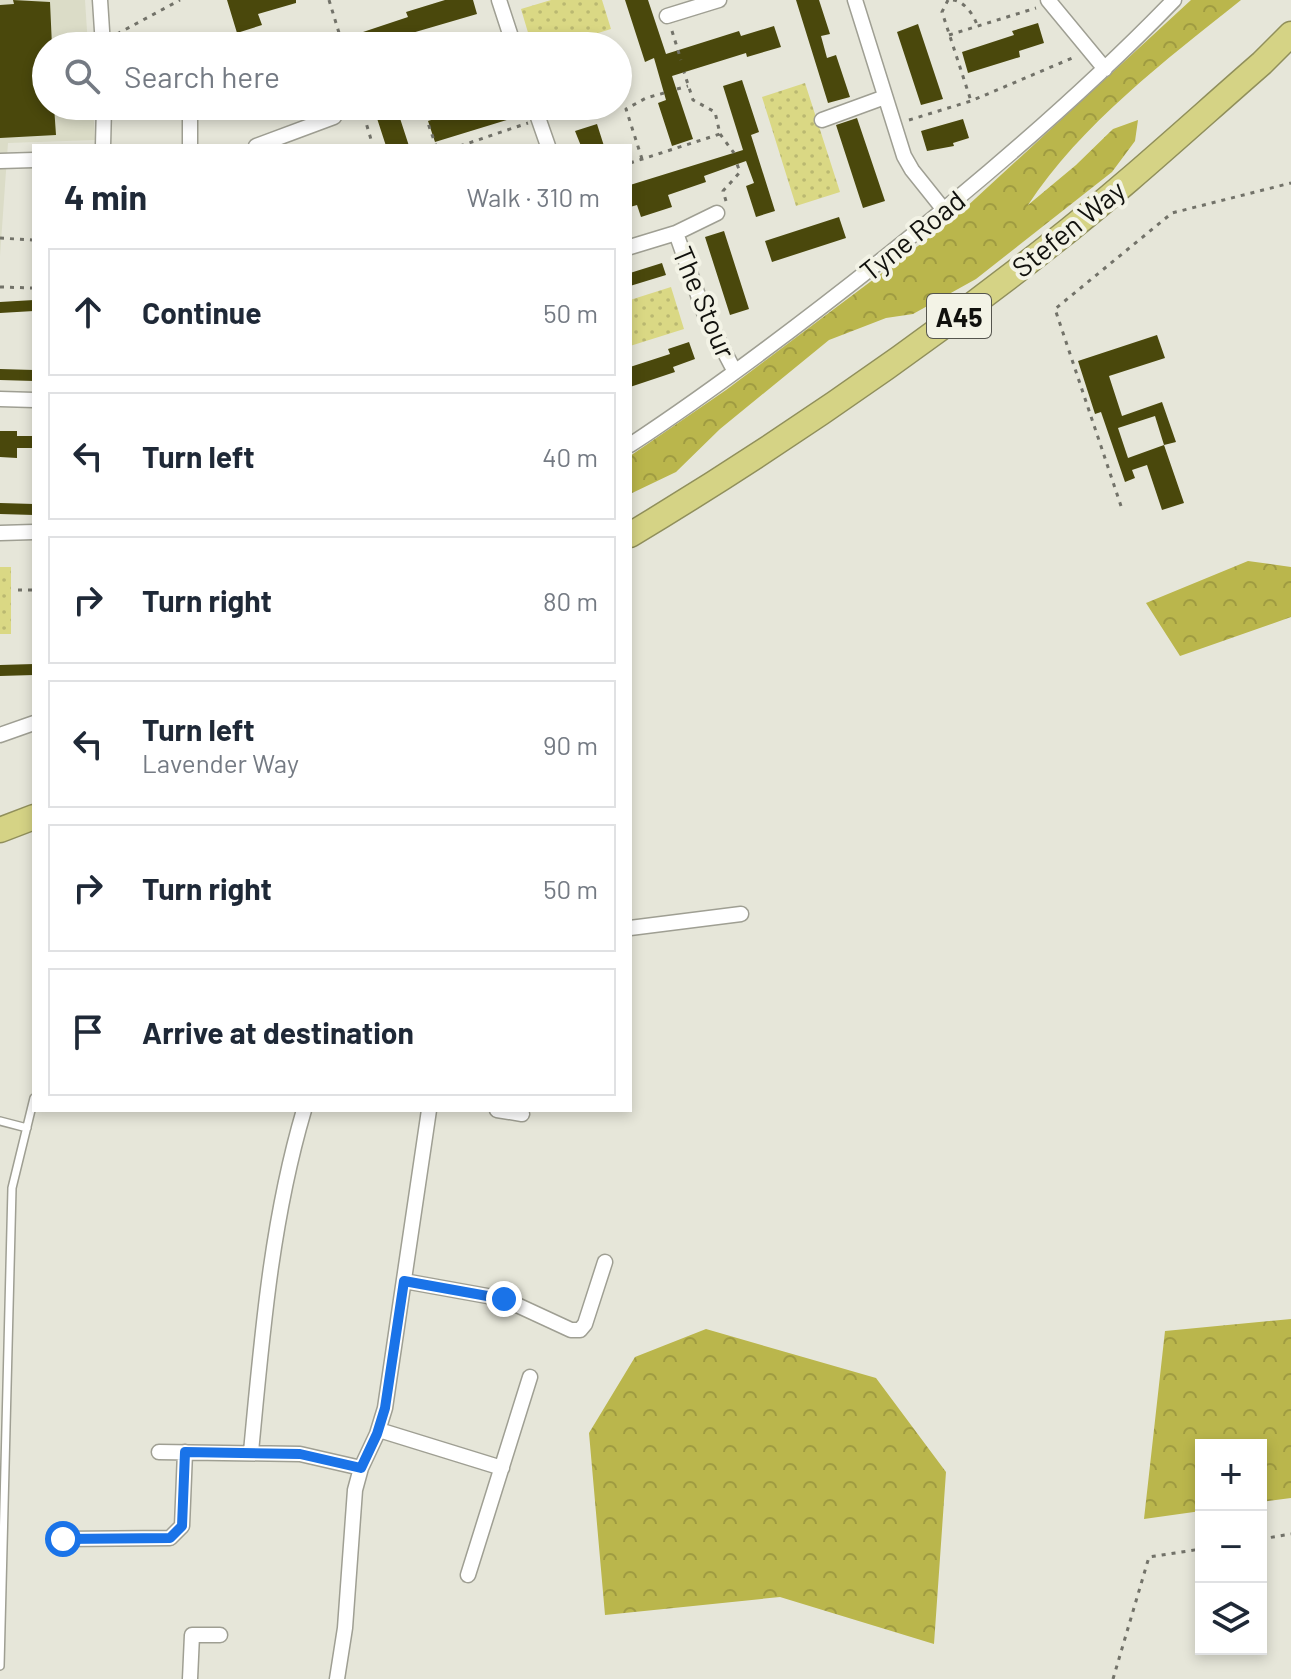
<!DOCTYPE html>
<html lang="en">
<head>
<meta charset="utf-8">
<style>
	body { margin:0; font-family:Barlow,sans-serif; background:#f6f6f7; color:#1f2937 }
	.controls { position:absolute; right:24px; bottom:24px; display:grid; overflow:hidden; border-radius:0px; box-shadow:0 4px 12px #0003 }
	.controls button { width:72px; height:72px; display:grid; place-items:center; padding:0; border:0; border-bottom:2px solid #e0e1e3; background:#fff; color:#1f2937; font:40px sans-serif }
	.stop { position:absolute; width:24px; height:24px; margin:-18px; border:6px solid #1a73e8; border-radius:50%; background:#fff }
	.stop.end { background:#1a73e8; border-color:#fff; box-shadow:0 2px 8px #0008 }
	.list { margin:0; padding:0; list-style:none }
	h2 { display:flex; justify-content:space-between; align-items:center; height:104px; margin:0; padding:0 32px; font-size:34px }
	h2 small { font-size:26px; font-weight:400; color:#747a83 }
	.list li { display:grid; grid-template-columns:52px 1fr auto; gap:24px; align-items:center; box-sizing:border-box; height:128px; margin:0 16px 16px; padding:0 16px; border:2px solid #e0e1e3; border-radius:0px }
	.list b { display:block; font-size:30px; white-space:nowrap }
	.list p { margin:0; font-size:26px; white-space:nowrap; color:#747a83 }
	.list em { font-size:26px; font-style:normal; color:#747a83 }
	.icon { flex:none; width:44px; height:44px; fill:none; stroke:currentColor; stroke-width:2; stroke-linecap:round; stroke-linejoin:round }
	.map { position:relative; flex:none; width:1291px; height:1679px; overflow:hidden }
	.search { position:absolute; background:#fff; box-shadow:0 4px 12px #0003; left:32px; top:32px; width:600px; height:88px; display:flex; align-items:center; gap:20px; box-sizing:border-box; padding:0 28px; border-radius:44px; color:#747a83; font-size:30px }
	.panel { position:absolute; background:#fff; box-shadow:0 4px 12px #0003; left:32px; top:144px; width:600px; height:968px; border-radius:0px }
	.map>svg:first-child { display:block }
</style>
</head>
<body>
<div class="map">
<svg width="1291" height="1679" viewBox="0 0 1291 1679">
	<defs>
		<pattern id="grass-dots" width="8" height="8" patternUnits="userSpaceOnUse" patternTransform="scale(2)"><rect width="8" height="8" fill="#dad884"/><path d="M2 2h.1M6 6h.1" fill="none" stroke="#bab871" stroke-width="1.8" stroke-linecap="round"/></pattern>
		<pattern id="forest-crowns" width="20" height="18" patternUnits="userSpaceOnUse" patternTransform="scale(2)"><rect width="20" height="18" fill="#bab64c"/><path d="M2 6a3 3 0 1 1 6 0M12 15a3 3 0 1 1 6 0" fill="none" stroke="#9f9b41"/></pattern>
	</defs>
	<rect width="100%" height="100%" fill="#e6e6d9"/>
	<path fill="#dbdcc7" d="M0,0H85L88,46H46V106H93L95,140L8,143L0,256Z"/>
	<path fill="url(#grass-dots)" d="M551,0H602L611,29L556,46H532L521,9Z
		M805,83L840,192L796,206L762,97Z
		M671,287L684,329L630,346V300Z
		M0,567H11V634H0Z"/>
	<path fill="url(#forest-crowns)" d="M1191,0H1241C1167,59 1080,125 1028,205L1076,165L1113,129L1138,120L1135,141L1112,172L976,279L913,314L886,318L829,340L720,429L676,472L630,494V456L726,390L950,222Z
		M1248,561L1291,567V617L1180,656L1146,603Z
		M1291,1319V1498L1261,1502V1445H1201V1511L1144,1519L1165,1331Z
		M706,1329L876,1378L946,1472L934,1644L780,1597L605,1615L589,1433L635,1357Z"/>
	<path fill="#4a480c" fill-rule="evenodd" d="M13,0L50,2L52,46H46V106H54L56,135L0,138V5L14,4Z
		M227,0H296V3L258,14L262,25L237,33Z
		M445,0H473L477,14L412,33L414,39L390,46H355L351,36L408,17L406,12Z
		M625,0H648L666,54L739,31L741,36L774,26L781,47L747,57L746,53L672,76L693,139L672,146L658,103L666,100L654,58L645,62Z
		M796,0H819L830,34L821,36L827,58L836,55L850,97L828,103Z
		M1038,23L1044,43L1019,51L1020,57L968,73L962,52L1014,35L1012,31Z
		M918,24L943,99L921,105L897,32Z
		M742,80L759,132L751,135L775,211L756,217L746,186L754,183L746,161L704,176L706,182L668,195L672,207L641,217L637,205L630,207V185L743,150L723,86Z
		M373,106H396L409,146H386Z
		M475,106H506L510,119L435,142L428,121Z
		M857,118L885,201L863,208L836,125Z
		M963,119L969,138L953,143L954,146L927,151L921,131Z
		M597,124L604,146H581L575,131Z
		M839,217L846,238L772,262L765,241Z
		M724,231L749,309L730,315L705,237Z
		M662,263L666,275L630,286V273Z
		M34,300V311L0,313V302Z
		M1157,335L1165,358L1109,376L1122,416L1162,402L1176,442L1164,445L1184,503L1162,510L1147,465L1132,470L1135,478L1125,482L1101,412L1095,414L1078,361ZM1155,416L1164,445L1128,458L1118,428Z
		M689,342L695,359L673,367L675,372L630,387V367L670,354L668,349Z
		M0,369L34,370V381L0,380Z
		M0,431H17V436H34V448H17V458L0,457Z
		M0,503L34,504V515L0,514Z
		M34,664V675L0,676V665Z"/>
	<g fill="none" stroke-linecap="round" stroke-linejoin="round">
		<defs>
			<path id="lane" d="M234,42L235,46
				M0,1121L27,1128
				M0,1666L12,1188L34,1098"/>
			<path id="street" d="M100,0L103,46
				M499,0L514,46
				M855,0L904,156L912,170L944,210
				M1048,0L1105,69
				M667,16L719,0
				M534,106L548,146
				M822,120L885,97
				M103,146L104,106
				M190,146V106
				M256,146L334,117
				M0,161L34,160
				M676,233L705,315L735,372
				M630,247L676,233L717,213
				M0,399L34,400
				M630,445C718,387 802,323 884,258C986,177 1084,93 1174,0
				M0,533L34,532
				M0,735L34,723
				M630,928L741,914
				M497,1110L522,1114
				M404,1281L504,1299L571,1330H580L585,1324L605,1262
				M379,1430L502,1468
				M159,1452L300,1454L361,1468
				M251,1452C262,1336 271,1222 304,1110
				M63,1539L170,1538L182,1526L185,1452
				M468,1575L530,1377
				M190,1679L192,1635H220
				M337,1679L345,1628L355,1490L361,1468L377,1434L385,1408L429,1110"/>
			<path id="highway" d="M630,535C776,447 916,351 1050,245C1123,188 1192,124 1262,63L1291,34
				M0,830L34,817"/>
		</defs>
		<use href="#lane" stroke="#9f9f93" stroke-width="10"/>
		<use href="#street" stroke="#9f9f93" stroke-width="17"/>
		<use href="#highway" stroke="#908f5b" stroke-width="27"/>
		<path stroke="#727269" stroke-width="3" stroke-dasharray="4 6" stroke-linecap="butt" d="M329,0L343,46
			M948,0L942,12L971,101
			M953,0C964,1 974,15 977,25
			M672,31L681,60
			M117,34L180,0
			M949,35L1036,8
			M677,89L688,86
			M361,106L373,146
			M422,106L436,146
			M909,120L971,101L1077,56
			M720,134L734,153
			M460,146L528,123
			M642,159L626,109L646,98L664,93
			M630,163L720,134L715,112L693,100L684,72
			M726,201L723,191L740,172L737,164
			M0,238L32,240
			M0,287L34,288
			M1121,506L1055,309L1172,213L1291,183
			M18,590H34
			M1261,1539L1291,1534
			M1113,1679L1149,1557L1201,1549"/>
		<use href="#lane" stroke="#fff" stroke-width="7"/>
		<use href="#street" stroke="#fff" stroke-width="14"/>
		<use href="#highway" stroke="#d5d385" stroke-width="24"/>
	</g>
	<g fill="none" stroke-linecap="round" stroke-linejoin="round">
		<path stroke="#1a73e8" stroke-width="10" d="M63,1539L170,1538L182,1526L185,1452L300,1454L361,1468L377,1434L385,1408L404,1281L504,1299"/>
	</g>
	<g text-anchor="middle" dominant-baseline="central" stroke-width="8" stroke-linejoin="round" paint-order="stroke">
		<rect fill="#f3f3e6" stroke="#55554e" stroke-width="2" x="927" y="294" width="64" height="44" rx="6"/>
		<g font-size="26" font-weight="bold" fill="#11110d">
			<text x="959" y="316">A45</text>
		</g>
		<g font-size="28" fill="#11110d" stroke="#f3f3e6">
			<text transform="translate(1068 228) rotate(-39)">Stefen Way</text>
			<text transform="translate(912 235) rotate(-39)">Tyne Road</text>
			<text transform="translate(705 302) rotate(67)">The Stour</text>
		</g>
	</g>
</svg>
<div class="controls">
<button>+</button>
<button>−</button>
<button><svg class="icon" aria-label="layers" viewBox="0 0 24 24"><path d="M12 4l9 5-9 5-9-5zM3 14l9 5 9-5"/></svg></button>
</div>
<div class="stop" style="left:63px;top:1539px"></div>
<div class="stop end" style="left:504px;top:1299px"></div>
<div class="search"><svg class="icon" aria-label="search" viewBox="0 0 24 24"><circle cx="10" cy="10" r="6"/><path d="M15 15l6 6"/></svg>Search here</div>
<section class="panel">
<h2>4 min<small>Walk · 310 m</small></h2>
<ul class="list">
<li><svg class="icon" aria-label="ahead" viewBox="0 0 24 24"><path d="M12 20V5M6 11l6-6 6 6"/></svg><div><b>Continue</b></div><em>50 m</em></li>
<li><svg class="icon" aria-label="left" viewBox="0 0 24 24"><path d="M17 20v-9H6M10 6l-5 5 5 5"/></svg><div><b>Turn left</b></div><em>40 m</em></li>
<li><svg class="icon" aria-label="right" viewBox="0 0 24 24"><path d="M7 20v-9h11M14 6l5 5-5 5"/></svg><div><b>Turn right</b></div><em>80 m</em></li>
<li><svg class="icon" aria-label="left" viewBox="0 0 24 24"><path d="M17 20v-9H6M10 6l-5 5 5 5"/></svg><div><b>Turn left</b><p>Lavender Way</p></div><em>90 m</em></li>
<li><svg class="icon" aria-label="right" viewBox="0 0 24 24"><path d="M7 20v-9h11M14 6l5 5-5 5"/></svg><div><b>Turn right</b></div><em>50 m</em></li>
<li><svg class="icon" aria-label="arrive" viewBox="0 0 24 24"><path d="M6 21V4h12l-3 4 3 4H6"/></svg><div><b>Arrive at destination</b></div></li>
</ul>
</section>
</div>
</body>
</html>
